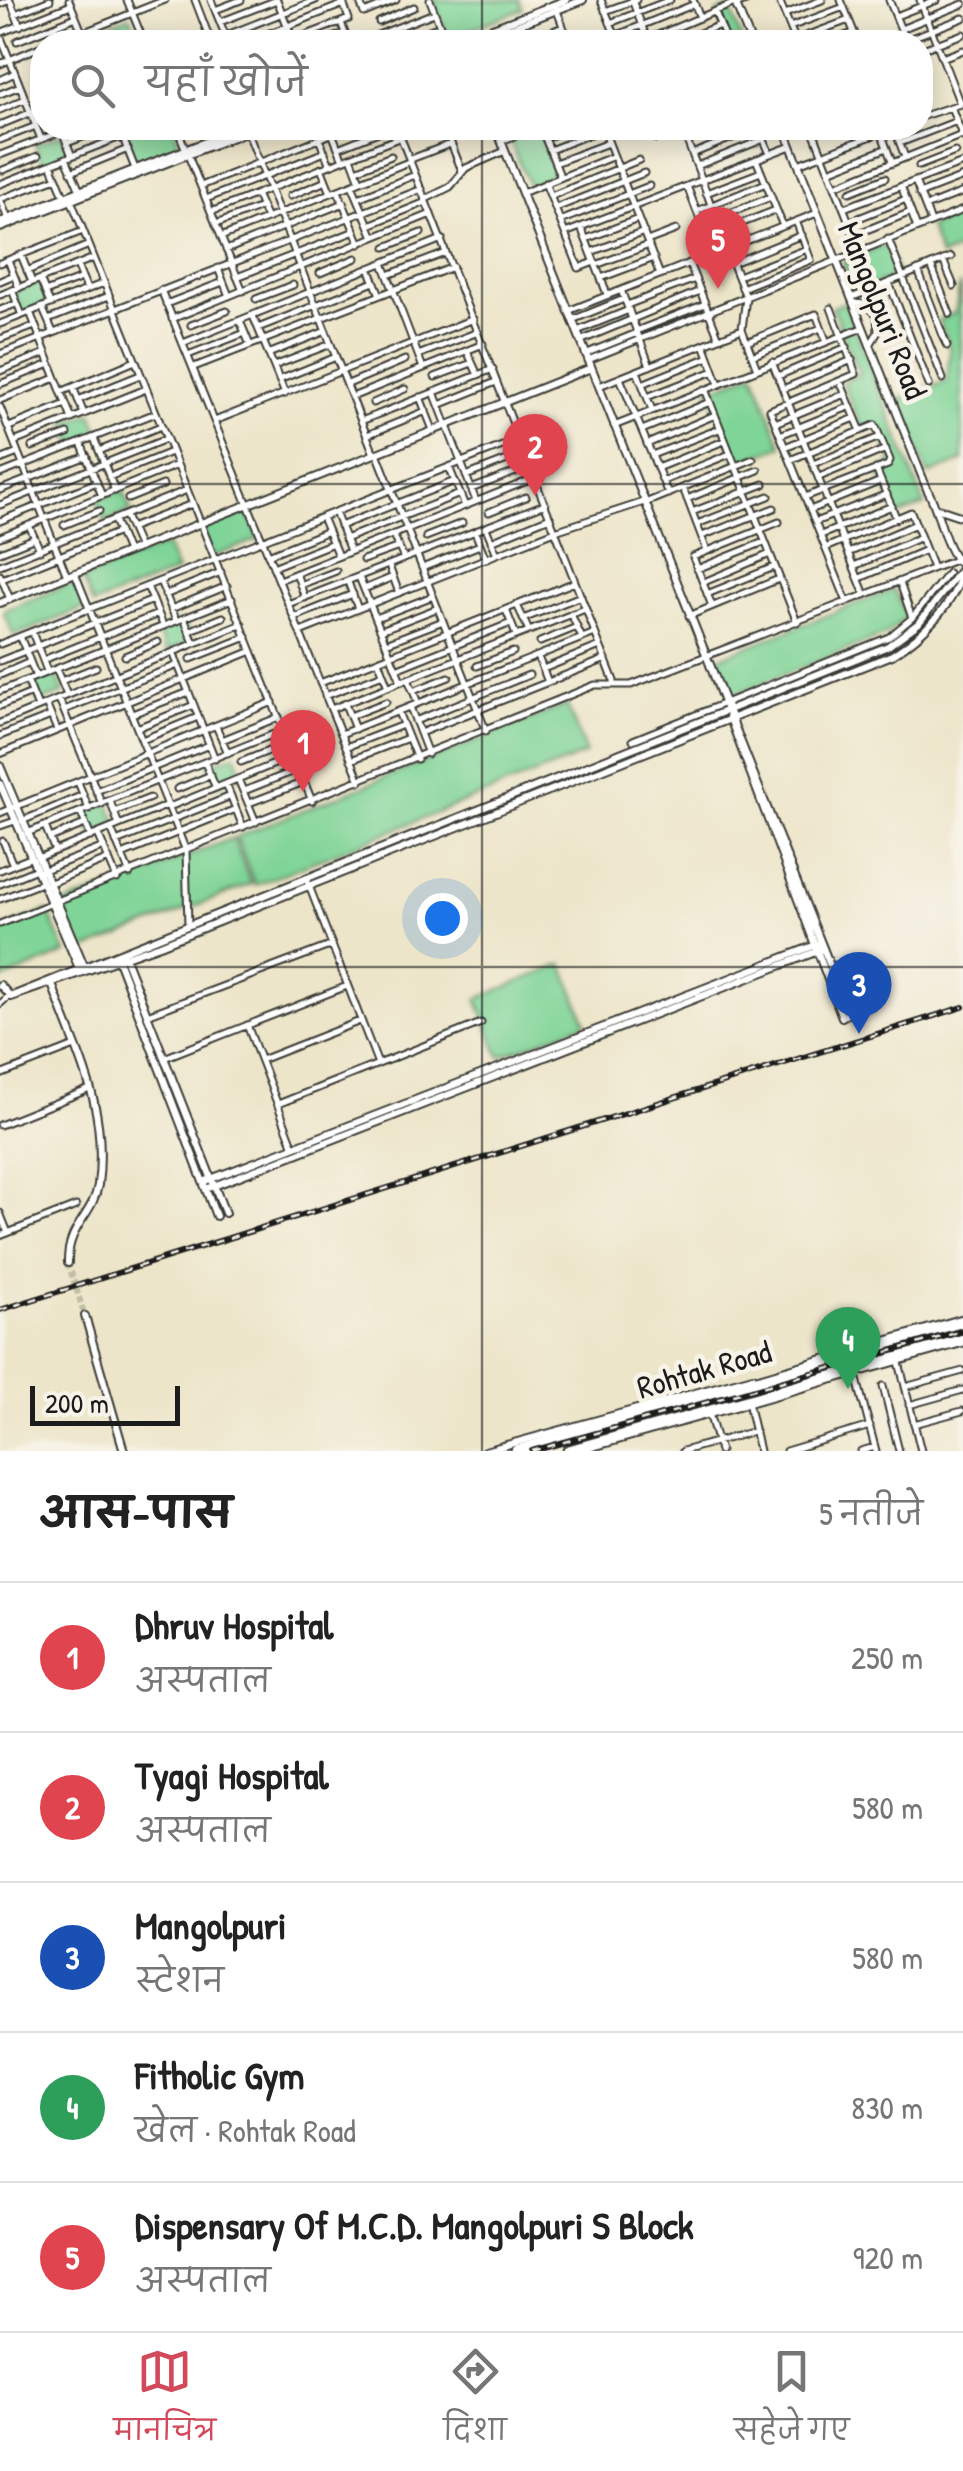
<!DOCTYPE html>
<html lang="hi">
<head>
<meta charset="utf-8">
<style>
	body { margin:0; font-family:"Patrick Hand","Playpen Sans Deva",sans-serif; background:#f6f6f6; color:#222 }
	.scale { position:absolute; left:30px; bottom:25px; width:150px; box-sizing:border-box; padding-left:10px; border:5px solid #1c1c1c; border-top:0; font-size:28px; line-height:35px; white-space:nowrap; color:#1c1c1c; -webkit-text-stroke:8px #f7f3e8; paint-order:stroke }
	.you { position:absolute; left:442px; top:918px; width:35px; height:35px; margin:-25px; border:8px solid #fff; border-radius:50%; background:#1a73e8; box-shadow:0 0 0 15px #1a73e833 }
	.badge { display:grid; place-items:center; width:65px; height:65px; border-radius:50%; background:#d1495b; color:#fff; font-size:32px; font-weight:700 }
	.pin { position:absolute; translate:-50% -82px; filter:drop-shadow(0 2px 5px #0008) }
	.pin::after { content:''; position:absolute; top:52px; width:35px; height:30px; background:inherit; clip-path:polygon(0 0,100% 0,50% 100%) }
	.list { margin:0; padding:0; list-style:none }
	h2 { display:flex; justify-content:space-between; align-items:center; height:130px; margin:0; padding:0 40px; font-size:42px }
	h2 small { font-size:32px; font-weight:400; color:#767676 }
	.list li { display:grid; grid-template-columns:65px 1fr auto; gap:30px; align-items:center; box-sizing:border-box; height:150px; padding:0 40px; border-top:2px solid #e0e0e0 }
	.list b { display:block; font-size:38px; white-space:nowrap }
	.list p { margin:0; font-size:32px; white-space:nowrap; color:#767676 }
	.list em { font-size:32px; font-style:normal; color:#767676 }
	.icon { flex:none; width:55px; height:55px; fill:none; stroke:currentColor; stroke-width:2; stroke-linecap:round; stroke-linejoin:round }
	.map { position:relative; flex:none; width:963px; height:1451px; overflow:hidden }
	.search { position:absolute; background:#fff; box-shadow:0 5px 25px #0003; left:30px; right:30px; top:30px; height:110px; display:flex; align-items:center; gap:25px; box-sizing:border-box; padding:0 35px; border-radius:40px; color:#767676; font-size:38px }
	.sheet { height:880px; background:#fff }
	nav { display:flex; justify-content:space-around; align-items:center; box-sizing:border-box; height:140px; border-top:2px solid #e0e0e0; background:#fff; font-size:28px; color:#767676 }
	nav a { display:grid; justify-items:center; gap:5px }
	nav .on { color:#d1495b }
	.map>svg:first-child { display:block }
</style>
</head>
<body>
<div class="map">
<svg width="963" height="1451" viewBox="0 0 963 1451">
	<rect width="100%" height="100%" fill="#f7f3e8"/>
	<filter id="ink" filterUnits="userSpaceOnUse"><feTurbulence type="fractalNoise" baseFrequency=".01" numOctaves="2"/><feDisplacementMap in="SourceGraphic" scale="20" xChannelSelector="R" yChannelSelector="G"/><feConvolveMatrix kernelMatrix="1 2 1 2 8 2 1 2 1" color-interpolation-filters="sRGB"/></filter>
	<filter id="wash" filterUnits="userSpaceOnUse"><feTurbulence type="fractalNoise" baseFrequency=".0048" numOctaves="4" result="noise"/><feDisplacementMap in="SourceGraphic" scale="40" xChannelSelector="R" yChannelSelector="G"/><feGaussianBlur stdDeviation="2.25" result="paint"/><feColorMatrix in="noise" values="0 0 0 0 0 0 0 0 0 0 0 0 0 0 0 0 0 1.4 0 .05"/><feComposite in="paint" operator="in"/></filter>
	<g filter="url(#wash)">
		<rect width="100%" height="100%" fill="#ede5c9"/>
		<path fill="#7fd497" stroke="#4e785a" stroke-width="2.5" d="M433,0H519L523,9L448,38Z
			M730,8L743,42H729L717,13Z
			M130,16L141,42H89L85,34Z
			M122,128H174L180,144L135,162Z
			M538,129L557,174L529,186L510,141Z
			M62,134L70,155L44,165L35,144Z
			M963,214V248L940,257L929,227Z
			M886,244L898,275L855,293L843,262Z
			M40,282L48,303L22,313L14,292Z
			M960,284L963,461L928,475L898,400L947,381L950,350L939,320L955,313Z
			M845,302L925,505L897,516L878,470L893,464L876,424L862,429L842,382L859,374L832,307Z
			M754,372L782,446L737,463L709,390Z
			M92,413L100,434L74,445L66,423Z
			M123,490L131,511L105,522L97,500Z
			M248,511L259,539L213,557L202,529Z
			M166,545L177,571L93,605L83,579Z
			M75,582L85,608L14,636L3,611Z
			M894,589L906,617L887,634L730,696L715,659Z
			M183,620L192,641L166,652L157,630Z
			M55,671L64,693L38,703L29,682Z
			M567,705L586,754L255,885L236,837Z
			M235,754L243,775L217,785L209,764Z
			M109,803L118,824L92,835L83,813Z
			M233,838L251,884L80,952L62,906Z
			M48,911L66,953L2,980L0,929Z
			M563,964L586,1023L500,1057L477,999Z"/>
	</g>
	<g filter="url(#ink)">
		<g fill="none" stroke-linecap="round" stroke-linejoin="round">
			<path stroke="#c3bda6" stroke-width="6" stroke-dasharray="6 3" stroke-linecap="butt" d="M68,1263L85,1316"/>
			<defs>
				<path id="minor" d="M10,0L20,26
					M69,0L86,42
					M127,0L144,42
					M195,0L211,42
					M211,0L228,42
					M277,0L293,40
					M359,0L364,13L396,0
					M430,0L446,42
					M601,0L618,42
					M632,0L647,39
					M693,0L700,18
					M779,0L795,39
					M841,0L858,42
					M889,0L906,42
					M920,0L960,104
					M0,4L10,0
					M736,5L748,0
					M556,8L569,42
					M215,10L241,0
					M605,11L636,0
					M715,12L727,42
					M15,14L50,0
					M785,14L822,0
					M896,16L937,0
					M220,22L277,0
					M341,22L348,42
					M379,22L414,7
					M610,23L670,0
					M790,27L844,7
					M901,29L963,4
					M0,33L71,5
					M82,33L165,0
					M0,35L41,139
					M615,36L695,4
					M795,40L849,20
					M906,40L963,18
					M17,41L76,17
					M52,42L81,31
					M209,42L316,0
					M247,42L344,4
					M288,42L349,19L342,0
					M322,42L345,33
					M360,42L434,13
					M398,42L440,26
					M525,42L563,27
					M641,42L735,3
					M677,42L720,25
					M828,42L853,33
					M920,50L963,34
					M942,58L963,50
					M0,64L42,46
					M0,80L15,73
					M0,94L20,86
					M951,107L963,137
					M0,110L25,99
					M920,117L960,104
					M0,125L42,108
					M119,128L136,171
					M177,128L243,291
					M246,128L374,454
					M397,128L614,681
					M445,128L462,171
					M541,128L560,176
					M603,128L660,275
					M652,128L656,139L682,129
					M682,128L702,180L687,186L713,253
					M759,128L770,154
					M812,128L860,250
					M894,128L905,157
					M62,131L72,156
					M881,132L892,162
					M332,133L343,160
					M545,138L572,128
					M319,139L330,165
					M0,140L36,126
					M501,141L536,128
					M687,141L721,128
					M67,143L106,128
					M900,143L957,121
					M338,148L388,128
					M550,150L603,129
					M692,154L757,128
					M0,155L71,128
					M351,157L360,181
					M66,158L80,191
					M411,159L450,144
					M756,159L783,226
					M555,163L608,143
					M51,164L65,198
					M798,164L893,128
					M697,166L764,139
					M919,166L955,152
					M321,168L331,193
					M3,170L38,156
					M356,170L391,156
					M829,171L887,148
					M71,172L128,149
					M915,181L931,222
					M545,183L579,268L594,262
					M0,184L123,136
					M352,185L374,237
					M201,186L346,128
					M835,186L962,135
					M901,186L917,228
					M338,191L360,244
					M850,192L885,178
					M522,193L614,156
					M706,193L761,172
					M256,194L267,219
					M919,194L963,177
					M290,196L326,181
					M551,196L639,160
					M358,198L415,175
					M206,199L325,152
					M426,199L450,187L466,168L505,151
					M71,200L312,801
					M711,205L702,180L791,146
					M925,207L963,192
					M556,208L644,173
					M844,208L963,163
					M697,211L766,183
					M211,212L401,137
					M8,219L0,199L57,178
					M560,221L649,186
					M796,221L811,260
					M849,222L906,199
					M216,224L261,207
					M702,224L771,197
					M369,225L426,202
					M581,227L607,294
					M565,233L687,186
					M854,235L911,212
					M221,237L411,161
					M707,237L776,210
					M586,239L638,219
					M888,239L943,379
					M647,241L676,230
					M386,247L421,233
					M727,249L746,297L742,329L757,369
					M226,250L344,203
					M591,252L644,232
					M21,255L32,282
					M8,260L19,288
					M943,260L954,286
					M0,263L83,231
					M383,263L423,368
					M689,263L719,338
					M733,263L802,235
					M77,265L87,289
					M596,265L649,245
					M931,265L950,314
					M218,268L229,296
					M369,268L380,295
					M918,270L947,346
					M27,271L89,245
					M320,273L356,258
					M388,275L446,253
					M738,276L807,249
					M237,277L355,231
					M601,278L654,258
					M40,279L50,304
					M0,281L14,275
					M889,283L929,385
					M742,288L811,260
					M12,290L22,315
					M161,290L360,781
					M621,290L650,366
					M45,292L82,278
					M0,295L94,258
					M851,298L951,257
					M256,299L293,285
					M853,303L866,304L877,315L878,332L870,345
					M166,304L223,282
					M627,305L695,279
					M42,307L53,332
					M831,308L856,374L770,410L847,602
					M0,310L16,304
					M568,311L817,213
					M30,312L72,419
					M253,316L285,394
					M172,319L431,214
					M48,320L109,296
					M572,320L624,299
					M240,321L250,345
					M0,324L104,283
					M191,325L227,311
					M258,328L374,282
					M577,331L629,310
					M636,331L705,304
					M0,339L35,326
					M580,341L700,291
					M747,342L816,314L826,340
					M183,343L442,239
					M704,344L719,384
					M467,351L478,375
					M0,354L422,189
					M268,354L326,331
					M585,354L637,333
					M188,355L245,333
					M418,355L478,332
					M752,356L821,328
					M588,360L963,210
					M772,362L865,595
					M274,366L331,344
					M194,367L453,267
					M0,371L46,353
					M637,371L652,410
					M778,376L847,347
					M435,377L472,363
					M620,378L668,494
					M279,380L336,357
					M840,381L861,431
					M0,384L50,364
					M348,384L405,360
					M642,384L709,357
					M599,386L742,329
					M73,387L84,414
					M705,389L797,622
					M783,389L852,360
					M61,392L135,361
					M434,392L476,501
					M352,397L483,344
					M420,397L433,430
					M647,397L714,371
					M0,400L56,378
					M78,400L140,375
					M373,403L405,389
					M439,405L496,382
					M0,407L67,576
					M217,420L473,319
					M361,421L493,369
					M775,423L845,394
					M614,426L862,328
					M9,427L66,404
					M642,430L710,402
					M367,435L426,411
					M780,435L851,406
					M94,438L115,491
					M14,442L146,389
					M81,443L102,496
					M647,444L715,415
					M32,447L68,434
					M785,447L855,418
					M99,451L161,426
					M377,453L486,731
					M652,455L719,429
					M0,460L18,453
					M790,460L875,425L890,460L888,465L805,497
					M813,464L880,437
					M449,467L465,506
					M657,468L724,441
					M876,469L896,517
					M0,474L156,413
					M466,476L525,453
					M109,477L171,452
					M819,477L886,449
					M663,481L730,454
					M683,488L707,551
					M471,489L529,467
					M0,490L87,456
					M128,499L163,485
					M687,499L758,470
					M645,503L753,459
					M0,505L166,439
					M810,510L881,481
					M335,512L350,551
					M489,512L526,497
					M692,512L764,484
					M125,516L139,548
					M322,517L338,556
					M114,520L127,552
					M0,521L97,482
					M815,522L887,494
					M697,524L769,496
					M29,525L40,550
					M64,525L99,511
					M340,526L455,481
					M130,528L192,504
					M486,528L497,554
					M475,532L486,559
					M393,534L404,559
					M821,535L892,506
					M702,536L774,508
					M0,537L177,465
					M426,537L462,523
					M345,539L460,494
					M491,541L550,517
					M825,548L911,512L933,568
					M0,552L35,538
					M848,553L916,524
					M268,555L328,531
					M363,560L399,547
					M0,565L187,490
					M389,566L399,593
					M854,566L921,537
					M273,567L333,543
					M422,568L480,545
					M697,569L764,542
					M75,573L186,851L188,925
					M296,573L305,598
					M0,575L10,599
					M359,577L401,681
					M860,578L926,550
					M2,579L119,532
					M279,580L535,478
					M160,581L176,620
					M348,582L358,609
					M704,582L770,554
					M900,583L912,618
					M300,585L336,571
					M147,586L163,625
					M364,589L393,577
					M707,594L774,567
					M165,595L221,572
					M288,604L545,504
					M712,606L693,557L779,522
					M518,607L529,631
					M171,609L227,586
					M506,610L516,635
					M571,614L582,638
					M689,616L779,579
					M295,617L353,594
					M184,618L194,643
					M376,618L433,596
					M523,619L581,596
					M381,630L438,608
					M189,631L223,617
					M32,632L47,671
					M300,632L555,531L644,502
					M20,636L36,677
					M540,642L577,627
					M386,643L443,621
					M0,644L520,439
					M173,652L215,759
					M125,656L158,642
					M538,657L548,682
					M191,659L247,637
					M43,660L158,614
					M378,660L388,687
					M0,661L153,600
					M477,666L513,652
					M56,669L67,695
					M396,669L511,623
					M543,669L600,646
					M0,675L30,662
					M408,679L418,703
					M27,680L38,707
					M61,681L96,667
					M320,683L575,582
					M0,691L232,599
					M413,691L449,677
					M325,696L383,674
					M59,699L102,804
					M46,704L57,730
					M345,704L355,729
					M0,706L32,693
					M410,707L428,754
					M331,709L585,609
					M64,710L178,665
					M398,712L417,759
					M132,714L189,692
					M350,716L386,702
					M415,721L529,675
					M0,723L242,624
					M216,726L228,753
					M137,728L194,705
					M420,733L606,659
					M341,734L595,633
					M271,735L281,761
					M0,736L51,716
					M142,740L198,717
					M222,740L279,717
					M633,740L889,637L912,618L948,573
					M346,747L403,725
					M0,754L252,651
					M351,760L408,738
					M241,762L276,748
					M205,763L216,788
					M238,779L256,822
					M78,782L89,809
					M226,784L243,827
					M177,789L211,775
					M96,791L209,745
					M244,791L299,769
					M110,801L119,825
					M249,803L304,782
					M169,807L294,756
					M114,812L150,798
					M0,813L273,702
					M81,813L91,837
					M22,821L83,795
					M0,826L15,821
					M45,826L55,851
					M111,829L130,874
					M27,833L284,730
					M98,834L117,879
					M50,838L85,824
					M3,841L13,865
					M116,842L231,796
					M122,855L236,809
					M38,858L168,805
					M0,870L30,858
					M42,871L104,847
					M306,878L378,1064
					M0,884L34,870
					M48,884L109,859
					M0,899L41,883
					M0,924L595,685H631L955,560
					M0,1004L9,996
					M147,1015L332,945
					M247,1025L294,1147
					M164,1058L347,986
					M261,1060L360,1021
					M0,1075L75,1046
					M278,1104L481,1023
					M0,1125L90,1089
					M0,1213L8,1233
					M0,1236L76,1206
					M899,1362L921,1451
					M855,1372L876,1451
					M883,1386L899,1451
					M905,1387L963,1371
					M748,1402L759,1451
					M909,1405L963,1390
					M709,1413L720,1451
					M914,1424L962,1411
					M683,1451L755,1431
					M786,1451L870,1426
					M861,1451L875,1447"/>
				<path id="tertiary" d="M734,0L751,42
					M456,42L566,0
					M474,42L583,0
					M496,128L849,1013L842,1017
					M784,128L927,489C941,513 942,547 963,567
					M0,222L241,128
					M0,228L256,128
					M939,509L963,517
					M0,603L591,368
					M707,657L842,1017
					M0,766L85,968
					M0,784L79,968
					M125,958L225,1213
					M118,960L216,1216
					M52,984C78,1056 108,1105 98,1185C93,1216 67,1226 68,1263
					M0,985L11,997
					M12,996L888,646L919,623L962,568
					M11,997L160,945L892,655C922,636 957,603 963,567
					M203,1182L821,943
					M206,1189L823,949
					M85,1316L124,1451
					M485,1451L753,1377"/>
				<path id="trunk" d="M517,1451L963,1321
					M569,1451L963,1340"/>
			</defs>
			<use href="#minor" stroke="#3b3a36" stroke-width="9"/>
			<use href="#tertiary" stroke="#3b3a36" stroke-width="10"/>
			<use href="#trunk" stroke="#3b3a36" stroke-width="15"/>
			<use href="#minor" stroke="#fff" stroke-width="5"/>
			<use href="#tertiary" stroke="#fff" stroke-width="6"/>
			<use href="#trunk" stroke="#fff" stroke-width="11"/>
			<defs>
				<path id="rail" d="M0,1310L963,1007
					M532,1451L963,1331"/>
			</defs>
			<use href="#rail" stroke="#1c1c1c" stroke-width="6"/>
			<use href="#rail" stroke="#f7f3e8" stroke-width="2.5" stroke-dasharray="8" stroke-linecap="butt"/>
		</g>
	</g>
	<path fill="none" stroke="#1c1c1c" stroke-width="2.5" stroke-opacity="0.55" d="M482,0V42M482,128V1451M0,484H963M0,967H963"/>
	<g text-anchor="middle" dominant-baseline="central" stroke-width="9" stroke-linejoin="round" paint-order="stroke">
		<g font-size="32" fill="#1c1c1c" stroke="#f7f3e8">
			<text transform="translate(883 310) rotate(68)">Mangolpuri Road</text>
			<text transform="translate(704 1369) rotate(-16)">Rohtak Road</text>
		</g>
	</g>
</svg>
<div class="scale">200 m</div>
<div class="you"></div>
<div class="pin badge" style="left:303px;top:792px;background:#e0444e">1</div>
<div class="pin badge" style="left:535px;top:496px;background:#e0444e">2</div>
<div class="pin badge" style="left:859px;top:1034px;background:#1a4fb4">3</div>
<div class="pin badge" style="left:848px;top:1389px;background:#2e9e5b">4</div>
<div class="pin badge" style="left:718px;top:289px;background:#e0444e">5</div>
<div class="search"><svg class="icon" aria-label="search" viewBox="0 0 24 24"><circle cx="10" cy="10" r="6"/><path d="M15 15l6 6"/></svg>यहाँ खोजें</div>
</div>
<section class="sheet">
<h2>आस-पास<small>5 नतीजे</small></h2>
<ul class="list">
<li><span class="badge" style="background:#e0444e">1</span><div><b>Dhruv Hospital</b><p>अस्पताल</p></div><em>250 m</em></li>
<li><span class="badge" style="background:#e0444e">2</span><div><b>Tyagi Hospital</b><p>अस्पताल</p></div><em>580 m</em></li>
<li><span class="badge" style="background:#1a4fb4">3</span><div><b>Mangolpuri</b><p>स्टेशन</p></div><em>580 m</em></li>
<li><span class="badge" style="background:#2e9e5b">4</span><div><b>Fitholic Gym</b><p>खेल · Rohtak Road</p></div><em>830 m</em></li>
<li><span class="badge" style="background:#e0444e">5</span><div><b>Dispensary Of M.C.D. Mangolpuri S Block</b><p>अस्पताल</p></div><em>920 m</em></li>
</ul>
</section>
<nav>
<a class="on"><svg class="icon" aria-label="map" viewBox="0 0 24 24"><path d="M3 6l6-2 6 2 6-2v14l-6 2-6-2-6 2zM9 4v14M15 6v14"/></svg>मानचित्र</a>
<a><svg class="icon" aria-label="directions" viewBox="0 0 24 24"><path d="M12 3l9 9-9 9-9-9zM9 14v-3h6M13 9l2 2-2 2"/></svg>दिशा</a>
<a><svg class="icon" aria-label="saved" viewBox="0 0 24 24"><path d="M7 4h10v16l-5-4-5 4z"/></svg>सहेजे गए</a>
</nav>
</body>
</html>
